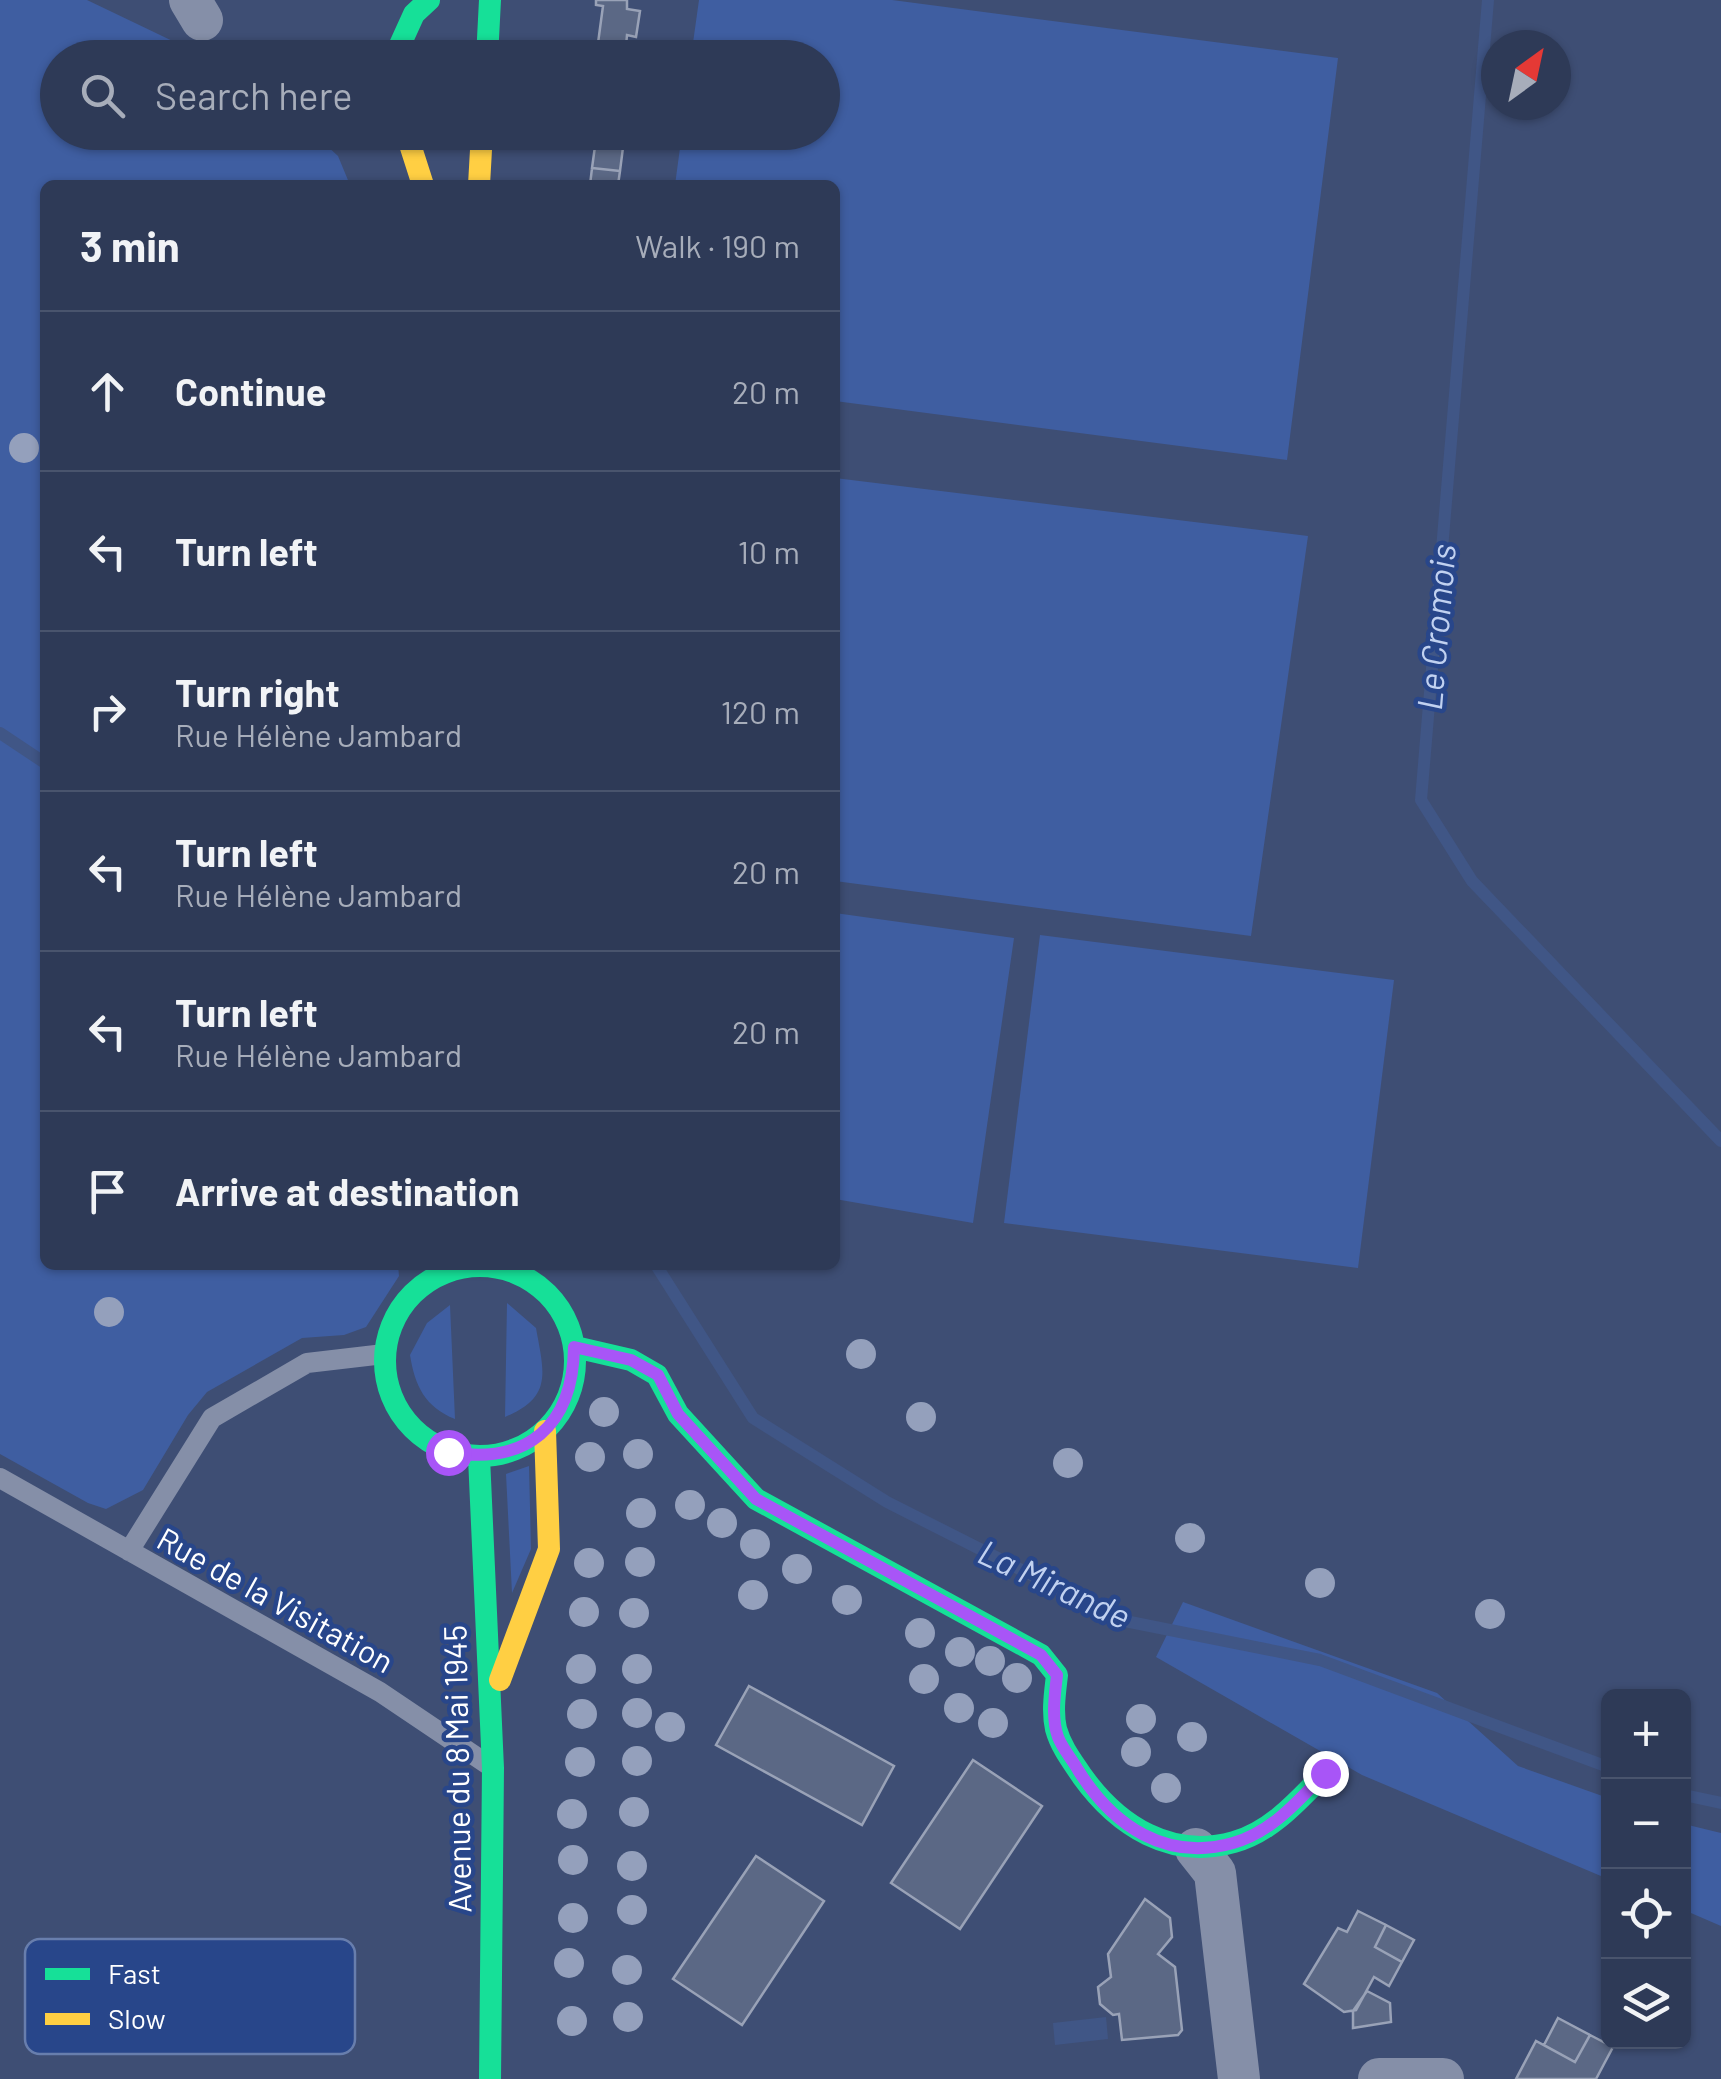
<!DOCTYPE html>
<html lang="en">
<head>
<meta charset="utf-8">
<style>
	body { margin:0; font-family:Barlow,sans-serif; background:#3a4561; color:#f1f3f6 }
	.controls { position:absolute; right:30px; bottom:30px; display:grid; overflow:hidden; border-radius:15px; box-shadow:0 2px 8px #0004 }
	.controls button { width:90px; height:90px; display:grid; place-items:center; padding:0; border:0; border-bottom:2px solid #49546d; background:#2e3a57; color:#f1f3f6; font:50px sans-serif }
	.compass { position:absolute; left:1481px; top:30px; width:90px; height:90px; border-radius:50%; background:#2e3a57; box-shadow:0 2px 8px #0004; rotate:33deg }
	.stop { position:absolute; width:30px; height:30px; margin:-22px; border:8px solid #a855f7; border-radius:50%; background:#fff }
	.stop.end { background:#a855f7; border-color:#fff; box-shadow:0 2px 10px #0008 }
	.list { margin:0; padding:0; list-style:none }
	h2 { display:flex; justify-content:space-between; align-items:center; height:130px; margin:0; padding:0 40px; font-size:42px }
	h2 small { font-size:32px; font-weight:400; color:#a7adba }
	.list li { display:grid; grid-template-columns:65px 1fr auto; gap:30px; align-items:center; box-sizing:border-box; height:160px; padding:0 40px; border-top:2px solid #49546d }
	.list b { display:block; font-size:38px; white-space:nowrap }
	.list p { margin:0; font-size:32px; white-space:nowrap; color:#a7adba }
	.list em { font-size:32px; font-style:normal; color:#a7adba }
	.icon { flex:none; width:55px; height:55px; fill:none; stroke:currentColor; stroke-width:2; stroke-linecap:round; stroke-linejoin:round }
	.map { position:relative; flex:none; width:1721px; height:2079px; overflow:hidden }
	.search { position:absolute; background:#2e3a57; box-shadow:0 2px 8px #0004; left:40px; top:40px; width:800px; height:110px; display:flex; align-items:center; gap:25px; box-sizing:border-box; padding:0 35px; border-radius:55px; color:#a7adba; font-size:38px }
	.panel { position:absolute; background:#2e3a57; box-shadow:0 2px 8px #0004; left:40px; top:180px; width:800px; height:1090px; border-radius:15px }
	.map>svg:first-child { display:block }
</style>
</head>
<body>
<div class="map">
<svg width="1721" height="2079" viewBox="0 0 1721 2079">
	<rect width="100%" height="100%" fill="#3e4e74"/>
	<path fill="#3f5ea1" d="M0,0H87L206,57L58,58V132L313,133L338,156L350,185H45V1265H398L399,1276L366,1327L344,1335L302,1338L207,1392L188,1415L143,1490L106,1509L88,1503L0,1454Z
		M699,0H892L1338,58L1287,460L835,401V185H675L682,133L822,132V58L691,57Z
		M835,478L1308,536L1251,936L835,881Z
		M835,913L1014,938L973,1223L835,1199Z
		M1040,935L1394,980L1358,1268L1004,1223Z
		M507,1303L536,1328C544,1373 553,1397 505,1417Z
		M450,1305L455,1419C425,1407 415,1386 410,1355L427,1323Z
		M529,1466L531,1549L512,1593L506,1474Z
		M1183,1602L1437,1693L1518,1766L1608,1798V1879L1362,1775L1156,1657Z
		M1684,1824L1721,1833V1926L1684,1910Z"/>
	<path fill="#405686" d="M1106,2017L1108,2039L1055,2045L1053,2023Z"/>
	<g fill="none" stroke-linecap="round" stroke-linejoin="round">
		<path stroke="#405686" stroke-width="12" d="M1488,0L1421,800L1472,881L1721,1141
			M0,733L45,763
			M656,1265L753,1418L887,1502L1120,1620L1320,1660L1608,1767
			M1684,1795L1721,1803"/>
	</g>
	<path fill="#5b6885" stroke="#99a2b7" stroke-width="2.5" d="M596,0H627V9L640,11L636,37L627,35L625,58H596L603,6L596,5Z
		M597,132H625L620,171L592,168Z
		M592,168L620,171L618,185H590Z
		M749,1686L894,1766L862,1825L716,1745Z
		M973,1760L1042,1806L960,1929L891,1883Z
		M756,1856L824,1901L742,2025L673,1979Z
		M1145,1899L1170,1918L1172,1937L1158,1954L1175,1967L1182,2030L1178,2035L1122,2040L1119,2014L1113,2015L1100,2004L1098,1987L1111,1977L1108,1954Z
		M1358,1911L1386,1925L1375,1947L1402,1962L1389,1986L1374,1977L1356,2010L1344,2012L1304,1984L1338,1928L1347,1932Z
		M1386,1925L1414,1940L1402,1962L1375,1947Z
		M1367,1991L1390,2003L1391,2022L1353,2028V2011Z
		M1558,2018L1590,2035L1575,2062L1544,2045Z
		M1590,2035L1613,2047L1596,2079H1516L1536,2041L1575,2062Z"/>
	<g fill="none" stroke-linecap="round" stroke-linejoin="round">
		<path stroke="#858fa8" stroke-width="20" d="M0,1478L380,1692L487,1764
			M129,1551L212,1418L307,1363L384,1354"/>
		<path stroke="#858fa8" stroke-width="42" d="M190,0L202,20
			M1196,1849L1215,1873L1239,2079
			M1379,2079H1443"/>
		<path stroke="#16e098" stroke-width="22" d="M394,58L414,14L429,0
			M487,58L490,0
			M385 1361a95 95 0 1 1 190 0a95 95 0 1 1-190 0Z
			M575,1347L631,1360L657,1375L678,1414L756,1499L1041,1655L1057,1675C1055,1693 1052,1711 1056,1729C1061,1747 1072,1761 1082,1776C1118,1826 1171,1860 1234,1842C1271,1832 1299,1800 1325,1773
			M479,1457L493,1768L490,2079"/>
		<path stroke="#ffcf43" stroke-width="22" d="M406,132L423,185
			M479,185L482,132
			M500,1680L549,1549L545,1431"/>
	</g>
	<g fill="#94a0bc">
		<circle cx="24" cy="448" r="15"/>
		<circle cx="109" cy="1312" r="15"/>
		<circle cx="861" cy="1354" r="15"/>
		<circle cx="604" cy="1412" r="15"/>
		<circle cx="921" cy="1417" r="15"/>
		<circle cx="638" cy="1454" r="15"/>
		<circle cx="590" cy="1457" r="15"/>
		<circle cx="1068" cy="1463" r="15"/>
		<circle cx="690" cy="1505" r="15"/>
		<circle cx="641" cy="1513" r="15"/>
		<circle cx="722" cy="1523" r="15"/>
		<circle cx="1190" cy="1538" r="15"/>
		<circle cx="755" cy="1544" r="15"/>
		<circle cx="640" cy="1562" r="15"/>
		<circle cx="589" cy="1563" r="15"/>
		<circle cx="797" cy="1569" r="15"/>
		<circle cx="1320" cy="1583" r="15"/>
		<circle cx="753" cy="1595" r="15"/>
		<circle cx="847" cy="1600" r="15"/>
		<circle cx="584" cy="1612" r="15"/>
		<circle cx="634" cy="1613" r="15"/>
		<circle cx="1490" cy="1614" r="15"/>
		<circle cx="920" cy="1633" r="15"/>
		<circle cx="960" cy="1652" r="15"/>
		<circle cx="990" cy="1661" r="15"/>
		<circle cx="581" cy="1669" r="15"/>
		<circle cx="637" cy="1669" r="15"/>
		<circle cx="1017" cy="1678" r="15"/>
		<circle cx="924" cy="1679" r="15"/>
		<circle cx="959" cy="1708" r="15"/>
		<circle cx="637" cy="1713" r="15"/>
		<circle cx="582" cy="1714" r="15"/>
		<circle cx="1141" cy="1719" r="15"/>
		<circle cx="993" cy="1723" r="15"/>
		<circle cx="670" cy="1727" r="15"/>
		<circle cx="1192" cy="1737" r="15"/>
		<circle cx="1136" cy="1752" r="15"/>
		<circle cx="637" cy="1761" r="15"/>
		<circle cx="580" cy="1762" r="15"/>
		<circle cx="1166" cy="1788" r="15"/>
		<circle cx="634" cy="1812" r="15"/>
		<circle cx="572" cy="1814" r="15"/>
		<circle cx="573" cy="1860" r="15"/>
		<circle cx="632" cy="1866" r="15"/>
		<circle cx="632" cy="1910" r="15"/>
		<circle cx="573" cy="1918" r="15"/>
		<circle cx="569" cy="1963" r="15"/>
		<circle cx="627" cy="1970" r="15"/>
		<circle cx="628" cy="2017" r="15"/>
		<circle cx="572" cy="2021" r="15"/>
	</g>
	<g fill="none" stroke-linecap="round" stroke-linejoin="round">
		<path stroke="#a855f7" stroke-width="12" d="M448,1452C527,1466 573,1426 574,1347L631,1360L658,1375L678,1414L756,1499L1041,1655L1057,1675C1055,1694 1051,1717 1058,1737C1062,1748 1072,1759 1078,1770C1113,1826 1166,1862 1233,1843C1272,1832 1298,1801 1325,1773"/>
	</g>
	<g text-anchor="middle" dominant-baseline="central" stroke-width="9" stroke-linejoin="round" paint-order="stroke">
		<g font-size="32" fill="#fff" stroke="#28468a">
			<text transform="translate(276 1599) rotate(29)">Rue de la Visitation</text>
			<text transform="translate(456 1769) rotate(-91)">Avenue du 8 Mai 1945</text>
		</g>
		<g font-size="35" font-style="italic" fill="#c1d1f0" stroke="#28468a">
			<text transform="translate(1435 627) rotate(-85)">Le Cromois</text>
			<text transform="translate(1055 1583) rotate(25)">La Mirande</text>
		</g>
	</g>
	<rect x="25" y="1939" width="330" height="115" rx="15" fill="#28468a" stroke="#687ead" stroke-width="2.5"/>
	<rect x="45" y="1968" width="45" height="12" fill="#16e098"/>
	<rect x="45" y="2013" width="45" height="12" fill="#ffcf43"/>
	<g font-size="28" fill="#fff">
		<text x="108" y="1984">Fast</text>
		<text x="108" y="2029">Slow</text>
	</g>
</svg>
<div class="controls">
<button>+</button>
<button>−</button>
<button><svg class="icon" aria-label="locate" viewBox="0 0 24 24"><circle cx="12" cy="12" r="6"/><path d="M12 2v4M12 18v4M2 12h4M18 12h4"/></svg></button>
<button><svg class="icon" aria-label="layers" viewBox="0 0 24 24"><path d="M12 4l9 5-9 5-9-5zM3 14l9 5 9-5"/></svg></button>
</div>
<svg class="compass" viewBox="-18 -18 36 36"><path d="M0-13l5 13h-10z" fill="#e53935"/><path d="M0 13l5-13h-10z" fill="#a7adba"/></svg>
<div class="stop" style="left:448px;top:1452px"></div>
<div class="stop end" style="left:1325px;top:1773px"></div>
<div class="search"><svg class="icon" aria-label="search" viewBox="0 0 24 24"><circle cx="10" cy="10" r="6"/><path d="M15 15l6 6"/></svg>Search here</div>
<section class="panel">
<h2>3 min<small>Walk · 190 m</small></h2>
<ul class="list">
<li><svg class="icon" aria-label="ahead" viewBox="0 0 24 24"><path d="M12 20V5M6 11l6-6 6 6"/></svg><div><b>Continue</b></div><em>20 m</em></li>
<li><svg class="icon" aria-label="left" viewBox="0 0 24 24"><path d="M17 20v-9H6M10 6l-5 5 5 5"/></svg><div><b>Turn left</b></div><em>10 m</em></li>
<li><svg class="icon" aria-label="right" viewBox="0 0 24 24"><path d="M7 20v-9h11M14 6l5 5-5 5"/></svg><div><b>Turn right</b><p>Rue Hélène Jambard</p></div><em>120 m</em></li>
<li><svg class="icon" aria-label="left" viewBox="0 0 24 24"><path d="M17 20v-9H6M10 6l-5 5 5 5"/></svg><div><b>Turn left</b><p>Rue Hélène Jambard</p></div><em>20 m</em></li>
<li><svg class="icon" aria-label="left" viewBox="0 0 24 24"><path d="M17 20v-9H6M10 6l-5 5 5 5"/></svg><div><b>Turn left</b><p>Rue Hélène Jambard</p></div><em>20 m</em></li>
<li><svg class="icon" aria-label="arrive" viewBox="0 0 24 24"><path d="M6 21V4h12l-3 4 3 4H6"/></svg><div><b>Arrive at destination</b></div></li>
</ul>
</section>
</div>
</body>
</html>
